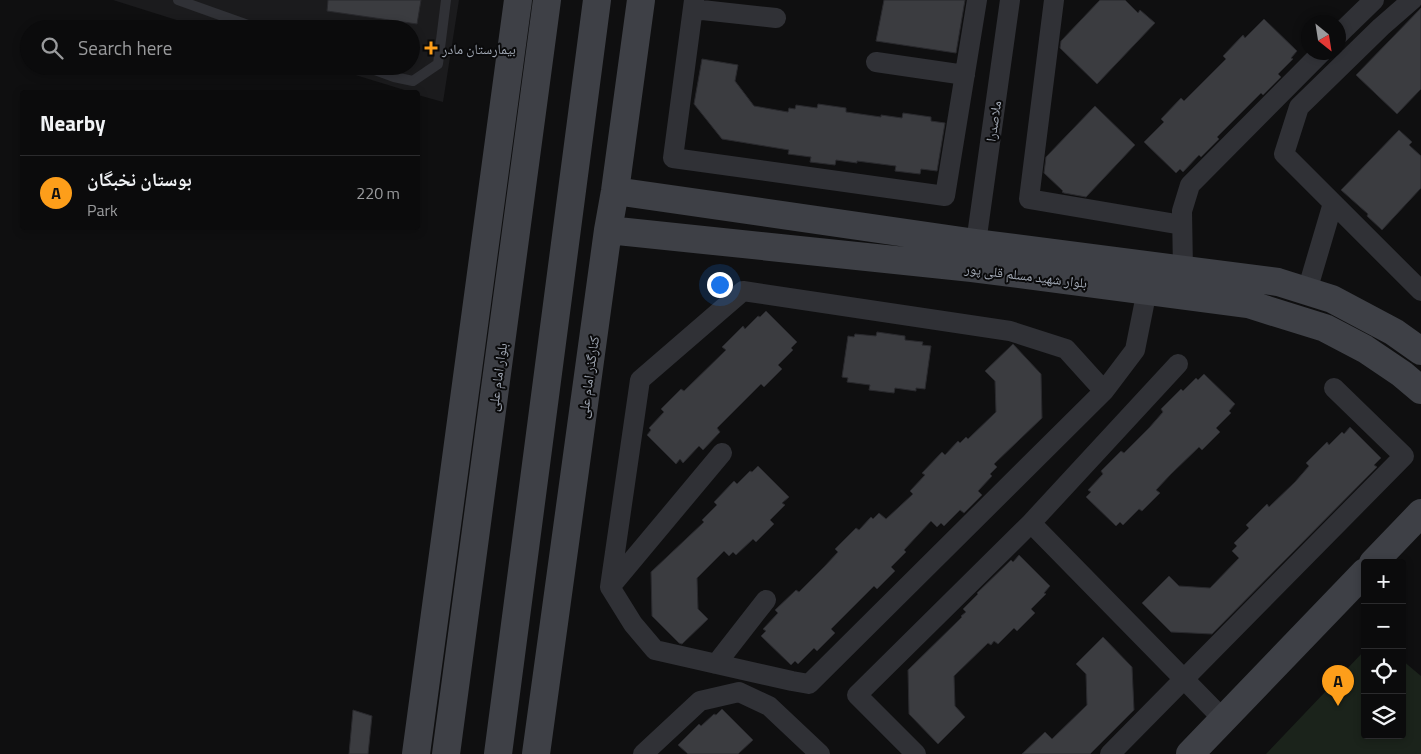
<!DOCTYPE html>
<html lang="en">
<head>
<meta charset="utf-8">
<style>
	body { margin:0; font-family:"Titillium Web","Noto Naskh Arabic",sans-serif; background:#19191a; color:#f1f3f6 }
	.controls { position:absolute; right:15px; bottom:15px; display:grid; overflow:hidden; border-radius:5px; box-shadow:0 2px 8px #0003 }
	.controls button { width:45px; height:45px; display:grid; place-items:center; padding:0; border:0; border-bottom:1px solid #2b2b2d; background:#0b0b0c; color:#f1f3f6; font:25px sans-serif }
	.compass { position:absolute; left:1301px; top:15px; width:45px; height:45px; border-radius:50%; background:#0b0b0c; box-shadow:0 2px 8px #0003; rotate:150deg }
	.you { position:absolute; left:719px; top:284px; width:18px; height:18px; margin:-12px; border:4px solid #fff; border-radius:50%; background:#1a73e8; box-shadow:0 0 0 8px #1a73e833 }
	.badge { display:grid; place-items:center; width:32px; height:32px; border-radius:50%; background:#fd9e1a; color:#111; font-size:16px; font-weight:700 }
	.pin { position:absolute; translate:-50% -41px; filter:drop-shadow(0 1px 2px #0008) }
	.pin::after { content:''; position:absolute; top:26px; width:18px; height:15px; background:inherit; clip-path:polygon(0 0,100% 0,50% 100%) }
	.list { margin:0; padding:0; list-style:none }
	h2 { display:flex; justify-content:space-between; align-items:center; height:65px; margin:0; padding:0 20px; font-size:21px }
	h2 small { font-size:16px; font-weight:400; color:#9a9b9d }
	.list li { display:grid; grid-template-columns:32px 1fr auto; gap:15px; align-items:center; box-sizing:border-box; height:75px; padding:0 20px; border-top:1px solid #2b2b2d }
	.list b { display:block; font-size:19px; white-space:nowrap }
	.list p { margin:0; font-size:16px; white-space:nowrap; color:#9a9b9d }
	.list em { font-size:16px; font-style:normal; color:#9a9b9d }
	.icon { flex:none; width:28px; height:28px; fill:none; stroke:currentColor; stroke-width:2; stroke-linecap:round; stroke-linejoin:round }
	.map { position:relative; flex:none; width:1421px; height:754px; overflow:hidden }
	.search { position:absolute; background:#0b0b0c; box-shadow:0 2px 8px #0003; left:20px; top:20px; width:400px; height:55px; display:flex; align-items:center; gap:12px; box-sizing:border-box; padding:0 18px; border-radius:28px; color:#9a9b9d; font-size:19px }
	.panel { position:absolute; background:#0b0b0c; box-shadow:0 2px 8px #0003; left:20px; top:90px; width:400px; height:140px; border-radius:5px }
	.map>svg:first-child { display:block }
</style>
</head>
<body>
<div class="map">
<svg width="1421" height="754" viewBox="0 0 1421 754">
	<rect width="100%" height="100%" fill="#0f0f10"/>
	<path fill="#1b1b1d" d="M113,0H459L443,102L418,95V92H411L326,66H411V29H205Z"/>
	<path fill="#1b231b" d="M1365,650V735H1402V660L1421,676V754H1266Z"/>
	<path fill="#3b3c40" stroke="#29292d" d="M328,0H421L417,24L327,11Z
		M884,0H965L956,53L876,41Z
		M1100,0H1125L1138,13L1140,10L1155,23L1097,84L1060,48L1061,41Z
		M1421,8V89L1397,114L1356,75Z
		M1264,19L1297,51L1291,58L1293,59L1278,74L1281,77L1263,95L1261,93L1217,137L1219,139L1201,157L1199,155L1183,172L1180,169L1176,173L1144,142L1164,122L1161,119L1181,98L1184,101L1226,59L1223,56L1243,35L1245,38Z
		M702,59L738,65L735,81L754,106L788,112L789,108L795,109L796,105L817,108L818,104L846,108V112L881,117V115L902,118L903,113L931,117V121L945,123L937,171L921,169L920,174L895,171L896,166L857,161V163L836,160L835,165L810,162L811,157L788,154L789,150L722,139L694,104Z
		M1095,106L1135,145L1086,197L1064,193L1062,192L1063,191L1044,173L1046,157Z
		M1399,130L1412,142L1409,145L1421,156V188L1382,230L1367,216L1368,214L1341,190Z
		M766,311L797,342L791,348L793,350L778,365L782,369L764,387L761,384L717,428L720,432L703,450L699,446L683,463L680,459L676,464L647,435L651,430L649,428L664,412L661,409L681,389L684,391L726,350L722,347L743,326L745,329L758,316L760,317Z
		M877,332L905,336V340L923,342L922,345L931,346L925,389L916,388V391L895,388L894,393L869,390L870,385L847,382L848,378L842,377L848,336L854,337L855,334L876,336Z
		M1013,344L1041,374L1042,418L994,464L997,467L990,474L992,476L978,491L982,495L964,513L960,510L944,526L941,523L937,527L931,521L904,550L906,552L891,567L895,571L877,589L874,586L831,629L835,633L817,651L814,648L798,664L795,661L791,665L761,636L766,631L763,629L778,613L775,610L796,590L799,592L824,567L838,552L835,549L856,528L859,530L871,517L873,519L879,513L886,519L913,494L910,491L925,475L922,473L942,452L945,455L958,441L960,443L966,437L968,439L996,412L995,381L985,371Z
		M1204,374L1235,404L1229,411L1231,413L1216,428L1220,432L1202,450L1199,447L1171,474L1156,490L1160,493L1142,511L1139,509L1123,525L1120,522L1116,526L1086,497L1091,492L1088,490L1103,474L1101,471L1121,451L1124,453L1149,428L1163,412L1161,409L1181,389L1183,391L1196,378L1198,380Z
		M1350,427L1381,458L1374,465L1377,467L1212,634L1171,632L1142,603L1169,576L1179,586L1210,588L1239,558L1232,551L1237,546L1234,543L1249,528L1246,525L1267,504L1269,507L1295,482L1309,466L1306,463L1327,442L1329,445L1342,432L1344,434Z
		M758,466L789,497L782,503L785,505L770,520L774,524L756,542L753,539L736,555L733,552L729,556L724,551L697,578L698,609L708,619L682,644L679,643L652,616L651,572L704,522L702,520L717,505L714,502L734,481L737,484L750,471L752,472Z
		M1019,555L1050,586L1044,593L1046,594L1031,609L1035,613L1017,631L1014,628L998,644L994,641L991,645L988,643L954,676L955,706L965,717L938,744L909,714L908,670L962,617L961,616L966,612L963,609L978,594L977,593L1011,560L1013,562Z
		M1103,637L1132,667L1134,710L1090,754H1022L1045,732L1052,739L1087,705L1086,674L1076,664Z
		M722,709L753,740L738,754H688L678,745L699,724L701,726L714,714L716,715Z
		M353,710L372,716L368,754H349Z"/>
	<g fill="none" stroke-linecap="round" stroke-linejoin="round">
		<path stroke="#303136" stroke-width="10" d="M178,0L259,29
			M364,66L394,77L413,81L438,64L446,0"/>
		<path stroke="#303136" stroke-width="20" d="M694,0L673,158L945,196L977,0
			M1054,0L1029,199L1182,225
			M1412,0L1381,27L1299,107L1284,154L1421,291
			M693,9L776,18
			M1338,35L1374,0
			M876,62L965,75
			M976,243L1010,0
			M1183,270L1182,211L1190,185L1322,52
			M1307,291L1333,203
			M1104,391L1066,349L1010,331L743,291L640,380L610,587L633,624L655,650L792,681L809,684L1104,391L1135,350L1147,290
			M1031,523L1223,719
			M610,587L722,453
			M716,664L766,600
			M643,754L700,701L739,692L769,706L820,754
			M916,754L857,695L1031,523L1178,364
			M1110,754L1404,456L1334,388"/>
		<path stroke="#3e4046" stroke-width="28" d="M615,191L976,243L1278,282L1332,299L1394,332L1421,351
			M608,230L972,268L1248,304L1325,328L1365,349L1402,374L1421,390
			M1373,563L1421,513
			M416,754L518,0
			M446,754L547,0
			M498,754L597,0
			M536,754L608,230L615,191L641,0
			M1190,754L1365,572"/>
	</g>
	<path fill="#fd9e1a" stroke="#0a0a0b" stroke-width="2" d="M428.5 40.5h5v5h5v5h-5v5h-5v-5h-5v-5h5z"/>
	<g text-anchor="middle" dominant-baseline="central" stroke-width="4" stroke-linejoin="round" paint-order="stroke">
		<g font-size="14" fill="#9fa6b2" stroke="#0a0a0b" text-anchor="start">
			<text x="442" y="48">بیمارستان مادر</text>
		</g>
		<g font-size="14" fill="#9fa6b2" stroke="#0a0a0b">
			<text transform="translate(993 121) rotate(-82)">ملاصدرا</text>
			<text transform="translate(1026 275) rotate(7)">بلوار شهید مسلم قلی پور</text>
			<text transform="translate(497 377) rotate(-82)">بلوار امام علی</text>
			<text transform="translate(588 377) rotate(-82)">کنارگذر امام علی</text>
		</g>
	</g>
</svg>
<div class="controls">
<button>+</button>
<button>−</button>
<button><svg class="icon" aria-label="locate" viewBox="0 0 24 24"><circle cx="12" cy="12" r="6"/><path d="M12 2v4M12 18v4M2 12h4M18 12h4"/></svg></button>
<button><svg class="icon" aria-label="layers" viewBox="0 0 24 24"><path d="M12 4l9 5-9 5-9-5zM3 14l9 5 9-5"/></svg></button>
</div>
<svg class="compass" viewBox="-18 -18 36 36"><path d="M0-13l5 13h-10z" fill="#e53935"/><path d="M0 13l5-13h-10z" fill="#9a9b9d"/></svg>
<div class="you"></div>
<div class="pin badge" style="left:1338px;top:706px">A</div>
<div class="search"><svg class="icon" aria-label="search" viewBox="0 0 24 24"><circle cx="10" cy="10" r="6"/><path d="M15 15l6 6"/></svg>Search here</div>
<section class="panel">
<h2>Nearby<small></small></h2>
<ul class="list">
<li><span class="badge">A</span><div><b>بوستان نخبگان</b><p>Park</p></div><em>220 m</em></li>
</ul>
</section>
</div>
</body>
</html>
